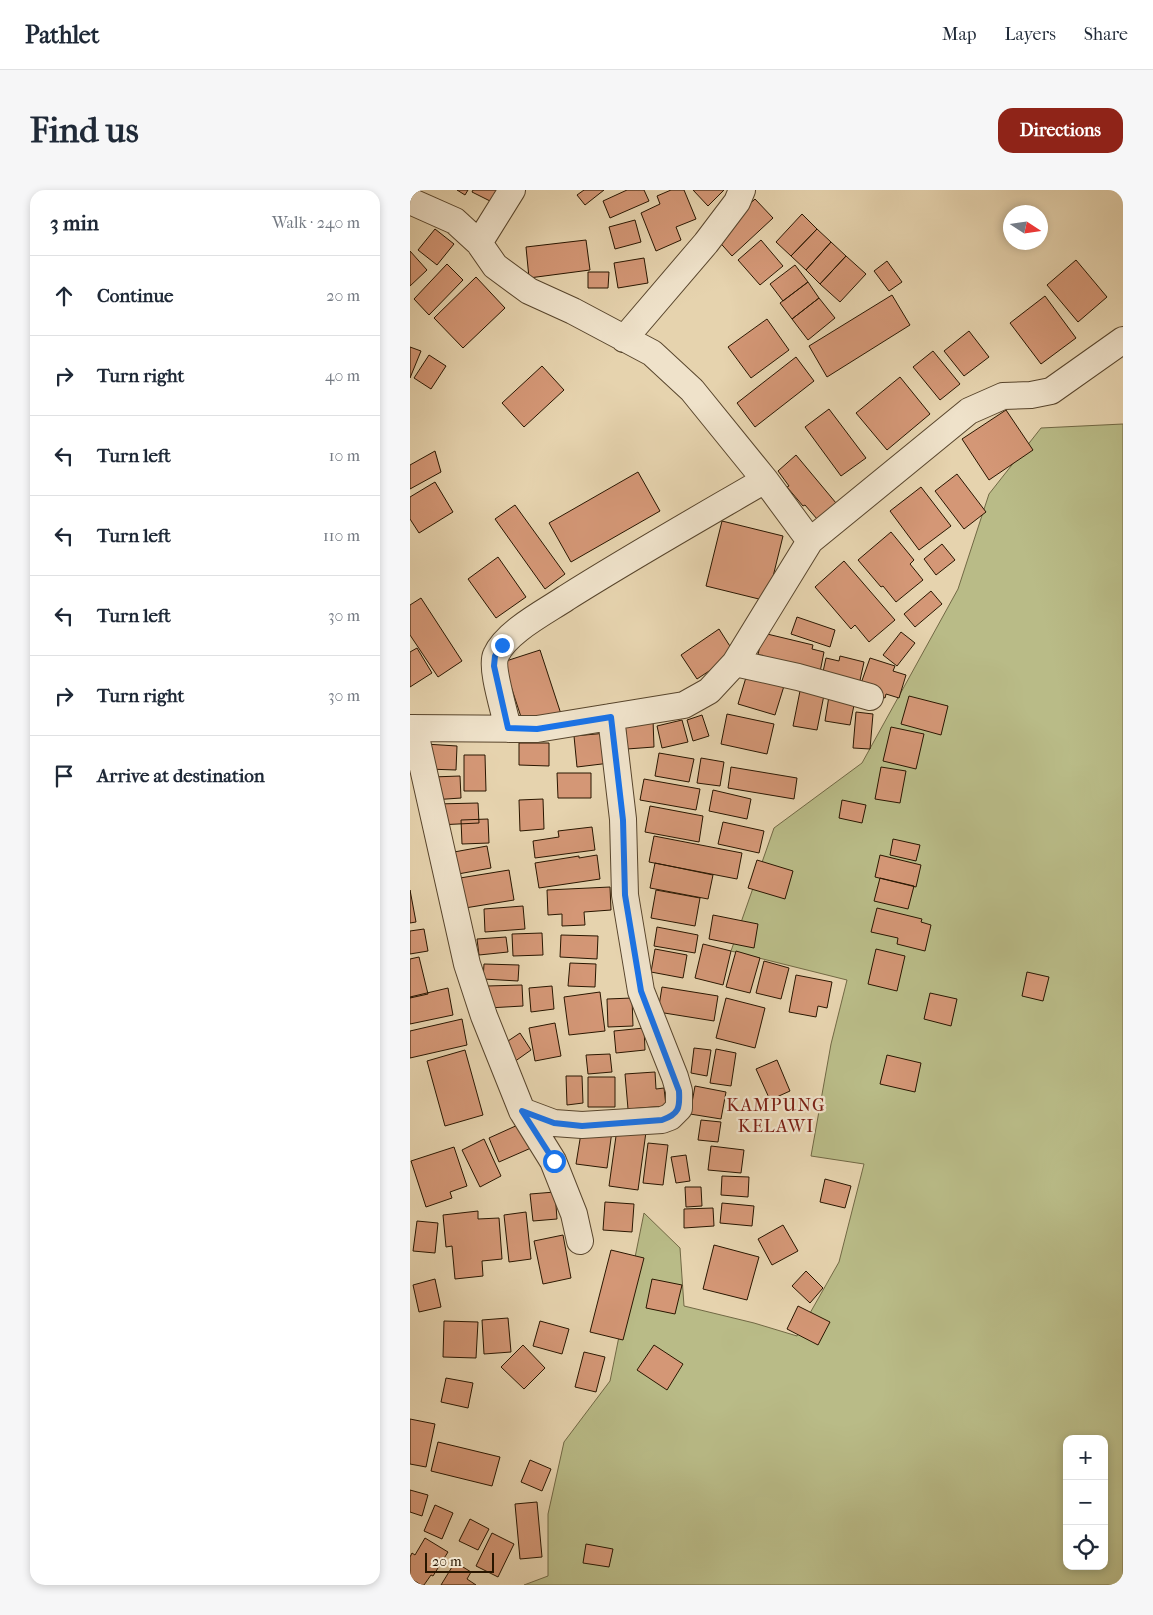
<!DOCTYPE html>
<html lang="en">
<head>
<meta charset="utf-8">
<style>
	body { margin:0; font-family:"IM FELL French Canon",serif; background:#f6f6f7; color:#1f2937 }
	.controls { position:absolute; right:15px; bottom:15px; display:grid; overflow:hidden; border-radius:10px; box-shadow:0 2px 8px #0003 }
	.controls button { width:45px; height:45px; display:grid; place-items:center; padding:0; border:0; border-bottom:1px solid #e0e1e3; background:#fff; color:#1f2937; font:25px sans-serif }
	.compass { position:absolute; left:593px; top:15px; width:45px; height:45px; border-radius:50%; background:#fff; box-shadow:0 2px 8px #0003; rotate:102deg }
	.scale { position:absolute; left:15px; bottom:12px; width:69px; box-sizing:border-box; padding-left:5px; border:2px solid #291600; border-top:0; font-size:14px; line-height:18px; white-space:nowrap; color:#291600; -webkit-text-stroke:4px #efe2ca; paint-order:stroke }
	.stop { position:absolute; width:15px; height:15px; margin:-11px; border:4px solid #1a73e8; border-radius:50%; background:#fff }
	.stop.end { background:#1a73e8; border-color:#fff; box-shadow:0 1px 5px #0008 }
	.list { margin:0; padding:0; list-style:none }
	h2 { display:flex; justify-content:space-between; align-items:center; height:65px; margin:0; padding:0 20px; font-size:21px }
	h2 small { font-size:16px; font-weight:400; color:#747a83 }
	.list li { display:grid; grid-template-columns:32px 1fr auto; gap:15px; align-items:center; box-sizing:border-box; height:80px; padding:0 20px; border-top:1px solid #e0e1e3 }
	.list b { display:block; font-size:19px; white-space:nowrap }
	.list em { font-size:16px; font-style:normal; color:#747a83 }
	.icon { flex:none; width:28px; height:28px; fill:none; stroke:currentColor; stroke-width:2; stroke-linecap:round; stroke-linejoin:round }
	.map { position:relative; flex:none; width:713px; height:1395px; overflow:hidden; border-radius:15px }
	header { display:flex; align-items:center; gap:30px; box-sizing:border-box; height:70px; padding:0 25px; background:#fff; border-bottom:1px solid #e0e1e3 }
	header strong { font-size:24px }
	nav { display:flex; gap:28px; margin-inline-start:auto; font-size:18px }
	.intro { display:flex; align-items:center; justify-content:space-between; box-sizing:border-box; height:120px; padding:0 30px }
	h1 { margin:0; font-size:35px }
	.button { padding:12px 22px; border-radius:15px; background:#8f2418; color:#fff; font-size:18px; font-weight:700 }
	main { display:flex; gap:30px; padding:0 30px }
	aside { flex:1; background:#fff; border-radius:15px; box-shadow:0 2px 8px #0003 }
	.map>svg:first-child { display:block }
</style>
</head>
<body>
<header>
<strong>Pathlet</strong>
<nav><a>Map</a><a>Layers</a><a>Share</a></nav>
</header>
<div class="intro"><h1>Find us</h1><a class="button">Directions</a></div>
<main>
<aside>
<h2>3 min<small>Walk · 240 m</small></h2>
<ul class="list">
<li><svg class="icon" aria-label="ahead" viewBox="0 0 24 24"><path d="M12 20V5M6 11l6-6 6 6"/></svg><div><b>Continue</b></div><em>20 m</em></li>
<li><svg class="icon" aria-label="right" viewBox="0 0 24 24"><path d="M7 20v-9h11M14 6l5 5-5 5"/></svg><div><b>Turn right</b></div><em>40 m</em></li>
<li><svg class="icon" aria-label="left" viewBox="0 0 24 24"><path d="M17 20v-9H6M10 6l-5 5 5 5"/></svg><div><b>Turn left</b></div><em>10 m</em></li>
<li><svg class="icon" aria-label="left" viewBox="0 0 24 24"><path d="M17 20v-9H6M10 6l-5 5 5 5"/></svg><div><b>Turn left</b></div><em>110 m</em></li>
<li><svg class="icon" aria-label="left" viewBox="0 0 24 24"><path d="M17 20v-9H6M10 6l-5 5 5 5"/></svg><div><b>Turn left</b></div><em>30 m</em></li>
<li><svg class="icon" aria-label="right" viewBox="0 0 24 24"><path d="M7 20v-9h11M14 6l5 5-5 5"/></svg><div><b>Turn right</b></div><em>30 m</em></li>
<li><svg class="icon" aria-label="arrive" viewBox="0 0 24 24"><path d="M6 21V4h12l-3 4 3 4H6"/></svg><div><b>Arrive at destination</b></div></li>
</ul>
</aside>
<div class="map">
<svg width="713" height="1395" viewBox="0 0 713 1395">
	<rect width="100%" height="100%" fill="#e6d3ae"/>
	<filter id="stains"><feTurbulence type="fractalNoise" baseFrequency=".004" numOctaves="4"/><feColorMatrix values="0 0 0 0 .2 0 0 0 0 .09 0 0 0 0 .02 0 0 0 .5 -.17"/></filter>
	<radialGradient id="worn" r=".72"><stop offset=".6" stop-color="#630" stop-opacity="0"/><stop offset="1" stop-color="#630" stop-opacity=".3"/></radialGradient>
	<path fill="#b9bb87" stroke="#716844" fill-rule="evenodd" d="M713,234V1395H114L138,1386V1324L154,1252L200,1191L234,1023L270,1058L274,1116L344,1133L387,1146L429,1072L454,974L401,966L421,854L437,790L321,761L364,638L452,573L548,399L579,304L631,238ZM657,1249H694V1376H657Z"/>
	<path fill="#d49776" stroke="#291600" d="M47,0H58L55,5Z
		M63,0H91L84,13L62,2Z
		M174,0H194L175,15L167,5Z
		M217,0H234L239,11L200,28L193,11Z
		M261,0H274L286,29L266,37L271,50L246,61L231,23L250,14L247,6Z
		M283,0H314L298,16Z
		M345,9L363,28L322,66L305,47Z
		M392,24L407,39L381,66L366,52Z
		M225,30L231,52L205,59L199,37Z
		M25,39L44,54L27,75L8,60Z
		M407,39L421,52L396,80L381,66Z
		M176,50L180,80L119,88L116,57Z
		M351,50L373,76L350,95L328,70Z
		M421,52L436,66L410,94L396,80Z
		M0,61L17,80L0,96Z
		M436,66L456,84L430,112L410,94Z
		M234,68L238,93L208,98L204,73Z
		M666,70L697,107L668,132L637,95Z
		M477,71L492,92L479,101L464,81Z
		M37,74L53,90L19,125L4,109Z
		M385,75L398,92L373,111L360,94Z
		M178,82H199L198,98H178Z
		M66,87L95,118L53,158L24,128Z
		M398,92L409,108L382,129L370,113Z
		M482,105L500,135L417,187L399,156Z
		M635,106L666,148L631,174L600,133Z
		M409,108L425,128L398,150L382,129Z
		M357,129L379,160L341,188L318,157Z
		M559,141L579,167L554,186L534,161Z
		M0,157L11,161L0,188Z
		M523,161L550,194L530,210L503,177Z
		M19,165L36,176L21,199L4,188Z
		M386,167L404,191L345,237L327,213Z
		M132,176L154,200L114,237L92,213Z
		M490,187L520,224L477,260L446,223Z
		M419,219L456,268L431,286L395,237Z
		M596,220L623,260L579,290L552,249Z
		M25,261L31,282L0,299V275Z
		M386,265L426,313L407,329L395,315L393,316L377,297L379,296L368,281Z
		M228,282L250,321L161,372L139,333Z
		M547,284L576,322L554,339L525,301Z
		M25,292L43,322L9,343L0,329V307Z
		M511,297L541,336L509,360L480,321Z
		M105,315L155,384L135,399L85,329Z
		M312,331L373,346L357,411L296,396Z
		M481,342L504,370L500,374L513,390L486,412L473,396L471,397L448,370Z
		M532,354L545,370L526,385L514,369Z
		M88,367L116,407L86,428L58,389Z
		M434,371L485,430L459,452L445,435L441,439L405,397Z
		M521,401L532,414L505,437L494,424Z
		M11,408L52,471L28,487L0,445V415Z
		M387,427L425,440L420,457L381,444Z
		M309,439L325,464L287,489L271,465Z
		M491,442L505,453L487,476L473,465Z
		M353,443L403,455L402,459L414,462L410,482L346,473Z
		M7,458L22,483L0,497V462Z
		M130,460L151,524L114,536L93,472Z
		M430,466L454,472L449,495L411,491L416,468L429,471Z
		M460,468L485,476L483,481L496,485L489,508L476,504L475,508L449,499Z
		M337,484L374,496L365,525L328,514Z
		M391,496L415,500L407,540L383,536Z
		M419,506L445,510L440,535L415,531Z
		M499,506L538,516L531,545L491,534Z
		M446,522L463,524L460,559L443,558Z
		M317,524L364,534L357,564L311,554Z
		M292,525L299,546L283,551L277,530Z
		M243,530L244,557L217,559L215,532Z
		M272,530L278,552L252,558L247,536Z
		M481,537L514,544L506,579L473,571Z
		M197,543L200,573L167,577L164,546Z
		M109,553H139V576L109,575Z
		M15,554L47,556L46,580L17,579Z
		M249,563L284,569L279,592L245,586Z
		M54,565H75L76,601H54Z
		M291,568L314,572L310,596L287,593Z
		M321,577L387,588L384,609L318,598Z
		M471,577L496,581L490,613L465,609Z
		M147,583H181V608H148Z
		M50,586L51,608L22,610V587Z
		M234,589L290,599L286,620L230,610Z
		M303,600L341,609L337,629L299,621Z
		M133,609L134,639L110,641L109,610Z
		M432,610L456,615L452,633L429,628Z
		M68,613L69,633L27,635L26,614Z
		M240,616L293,626L289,652L235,642Z
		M78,629L79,653L52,654L51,630Z
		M313,632L354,641L349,663L308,654Z
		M182,637L185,660L125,668L123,651L149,647L148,641Z
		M244,646L332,663L327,689L239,672Z
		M483,649L510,655L506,671L480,665Z
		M77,656L81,678L48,684L44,662Z
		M187,665L190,689L129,698L125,673L169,666V668Z
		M470,665L511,675L506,697L465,687Z
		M347,670L383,681L375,709L338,698Z
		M245,673L303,685L298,709L240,698Z
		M99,680L104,710L55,718L50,688Z
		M470,688L504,696L498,719L464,711Z
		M200,697L201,720L174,722L175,735L152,736V724L138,725L137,700Z
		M0,700L6,732L0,733Z
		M246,700L290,708L285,736L241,728Z
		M113,716L115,739L75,742L74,719Z
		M467,718L512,729L511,732L521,735L515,761L487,754L488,748L461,742Z
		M303,725L348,734L344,758L299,749Z
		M247,737L288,745L285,763L244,756Z
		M14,739L18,761L0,764V741Z
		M132,743L133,765L103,766L102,744Z
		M151,745L188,746L187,769L150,767Z
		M96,747L98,762L69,765L67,749Z
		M293,754L321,761L313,795L285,788Z
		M245,759L277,765L273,788L241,782Z
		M466,759L495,766L487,801L458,794Z
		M326,761L350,768L340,803L316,797Z
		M9,767L18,804L0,808V769Z
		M354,771L379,778L371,809L346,803Z
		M160,773L186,774L185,797L158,796Z
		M74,774L109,775L108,791L73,789Z
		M617,782L639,787L633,811L612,806Z
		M386,785L422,792L417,818L408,816L406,827L379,822Z
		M112,795L113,816L78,818L77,796Z
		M142,796L144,819L121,822L119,798Z
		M252,797L308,806L304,831L248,822Z
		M38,798L43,825L0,834V807Z
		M190,802L195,841L159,845L154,807Z
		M520,803L547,809L541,836L514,829Z
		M222,808L223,836L198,837L197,809Z
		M316,808L355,818L345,858L306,848Z
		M52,829L57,855L0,868V841Z
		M145,833L151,866L125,871L119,838Z
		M234,838L235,860L206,863L204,841Z
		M110,843L121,860L104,872L92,855Z
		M284,858L301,860L297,886L281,883Z
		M306,859L326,863L321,896L300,893Z
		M55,860L73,925L35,936L17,871Z
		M200,864L202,882L178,884L176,865Z
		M477,865L511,873L505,902L470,894Z
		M367,870L380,901L360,910L346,879Z
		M245,882L246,899L254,898L256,916L218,919L215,884Z
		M156,886H172L173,913L157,915Z
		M178,887H205V917H178Z
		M285,896L316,902L311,929L280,924Z
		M291,930L311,932L308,952L288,950Z
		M110,934L121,958L89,972L79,948Z
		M172,937L202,941L197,978L166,974Z
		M207,939L236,942L228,1000L199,996Z
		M74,949L91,986L70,997L52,960Z
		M238,953L258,955L253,995L233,993Z
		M301,956L334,960L331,983L298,980Z
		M44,957L57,996L40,1002L42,1008L16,1017L1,971Z
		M276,965L280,991L266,993L261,967Z
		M312,986L339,987L338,1007L311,1005Z
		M415,989L441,996L435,1018L410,1012Z
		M275,997H291L292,1016L276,1017Z
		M145,1002L147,1029L123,1031L120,1004Z
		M195,1012L224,1014L222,1042L193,1040Z
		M312,1013L344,1016L342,1036L310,1033Z
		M303,1018L304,1036L274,1038V1019Z
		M68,1021V1029L89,1028L92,1069L72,1071L73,1086L45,1089L42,1056L36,1057L33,1025Z
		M116,1022L121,1069L99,1072L94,1025Z
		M7,1031L28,1033L25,1063L3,1061Z
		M373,1035L388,1061L362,1075L348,1049Z
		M153,1045L161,1088L133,1094L124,1051Z
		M304,1055L349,1067L337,1110L293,1099Z
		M201,1060L234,1068L213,1150L180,1142Z
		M396,1081L413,1098L400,1113L382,1096Z
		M25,1089L31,1117L9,1122L3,1095Z
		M242,1089L272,1095L265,1124L236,1118Z
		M388,1116L420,1132L408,1155L377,1139Z
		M98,1128L101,1162L74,1164L72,1130Z
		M34,1131L68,1132L66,1168L33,1167Z
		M130,1131L159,1139L152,1164L123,1156Z
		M113,1155L135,1178L114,1199L91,1177Z
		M244,1155L273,1174L257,1200L227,1180Z
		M174,1162L195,1167L186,1202L165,1197Z
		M36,1188L63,1193L58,1218L31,1212Z
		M0,1229L25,1234L16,1277L0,1274Z
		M28,1252L90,1267L82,1296L21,1281Z
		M120,1270L141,1279L132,1301L111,1292Z
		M0,1300L18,1305L12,1326L0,1322Z
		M127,1312L132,1367L110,1369L105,1314Z
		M25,1315L43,1323L32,1349L14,1341Z
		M60,1329L79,1339L68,1360L49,1351Z
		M82,1343L104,1354L88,1387L66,1376Z
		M15,1348L38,1362L23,1386L21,1385L14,1395H11L0,1388V1367L2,1363L5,1365Z
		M176,1354L203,1359L199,1377L173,1373Z
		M45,1372L61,1382L57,1389L66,1395H31Z"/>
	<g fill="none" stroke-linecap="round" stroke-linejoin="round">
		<defs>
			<path id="minor" d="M0,11L45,31L69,53L85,76L119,101L163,121L242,163L282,200L355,290L400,351L559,221L593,206L621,205L641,201L713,150
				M69,53L102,0
				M214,149L296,53L327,12L332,0
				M325,473L388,487L460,507
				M0,538L127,539L274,515L299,501L325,473L400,351
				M4,538L57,774L74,826L112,921L143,971L164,1024L170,1051
				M98,539C95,523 80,477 86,465C96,442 135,422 156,408C221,367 288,329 355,290
				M112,921L144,933L172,935L252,930L260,927L269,918V901L265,887L231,801L215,705L213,629L201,527"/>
		</defs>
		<use href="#minor" stroke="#58452c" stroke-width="28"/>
		<use href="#minor" stroke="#efe2ca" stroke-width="26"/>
	</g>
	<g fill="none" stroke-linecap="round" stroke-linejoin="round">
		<path stroke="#1a73e8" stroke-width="6" d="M92,455L85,466L84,476L98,538L127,539L201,527L213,630L215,705L231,801L269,901C270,918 269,924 252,930L172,936L144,933L112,921L144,971"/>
	</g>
	<g text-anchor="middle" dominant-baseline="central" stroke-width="4.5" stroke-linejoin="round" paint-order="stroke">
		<g font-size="18" letter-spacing="1" fill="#7a1f14" stroke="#efe2ca">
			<text x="366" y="915">KAMPUNG<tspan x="366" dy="21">KELAWI</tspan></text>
		</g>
	</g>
	<rect width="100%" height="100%" filter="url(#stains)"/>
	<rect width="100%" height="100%" fill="url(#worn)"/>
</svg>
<div class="controls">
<button>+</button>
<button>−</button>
<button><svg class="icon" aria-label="locate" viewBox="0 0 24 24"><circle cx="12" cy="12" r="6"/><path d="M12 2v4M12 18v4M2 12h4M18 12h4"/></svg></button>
</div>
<svg class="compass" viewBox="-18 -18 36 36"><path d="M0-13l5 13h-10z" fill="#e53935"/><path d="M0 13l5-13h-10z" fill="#747a83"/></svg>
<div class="scale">20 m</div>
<div class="stop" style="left:144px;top:971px"></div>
<div class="stop end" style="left:92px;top:455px"></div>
</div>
</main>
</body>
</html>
